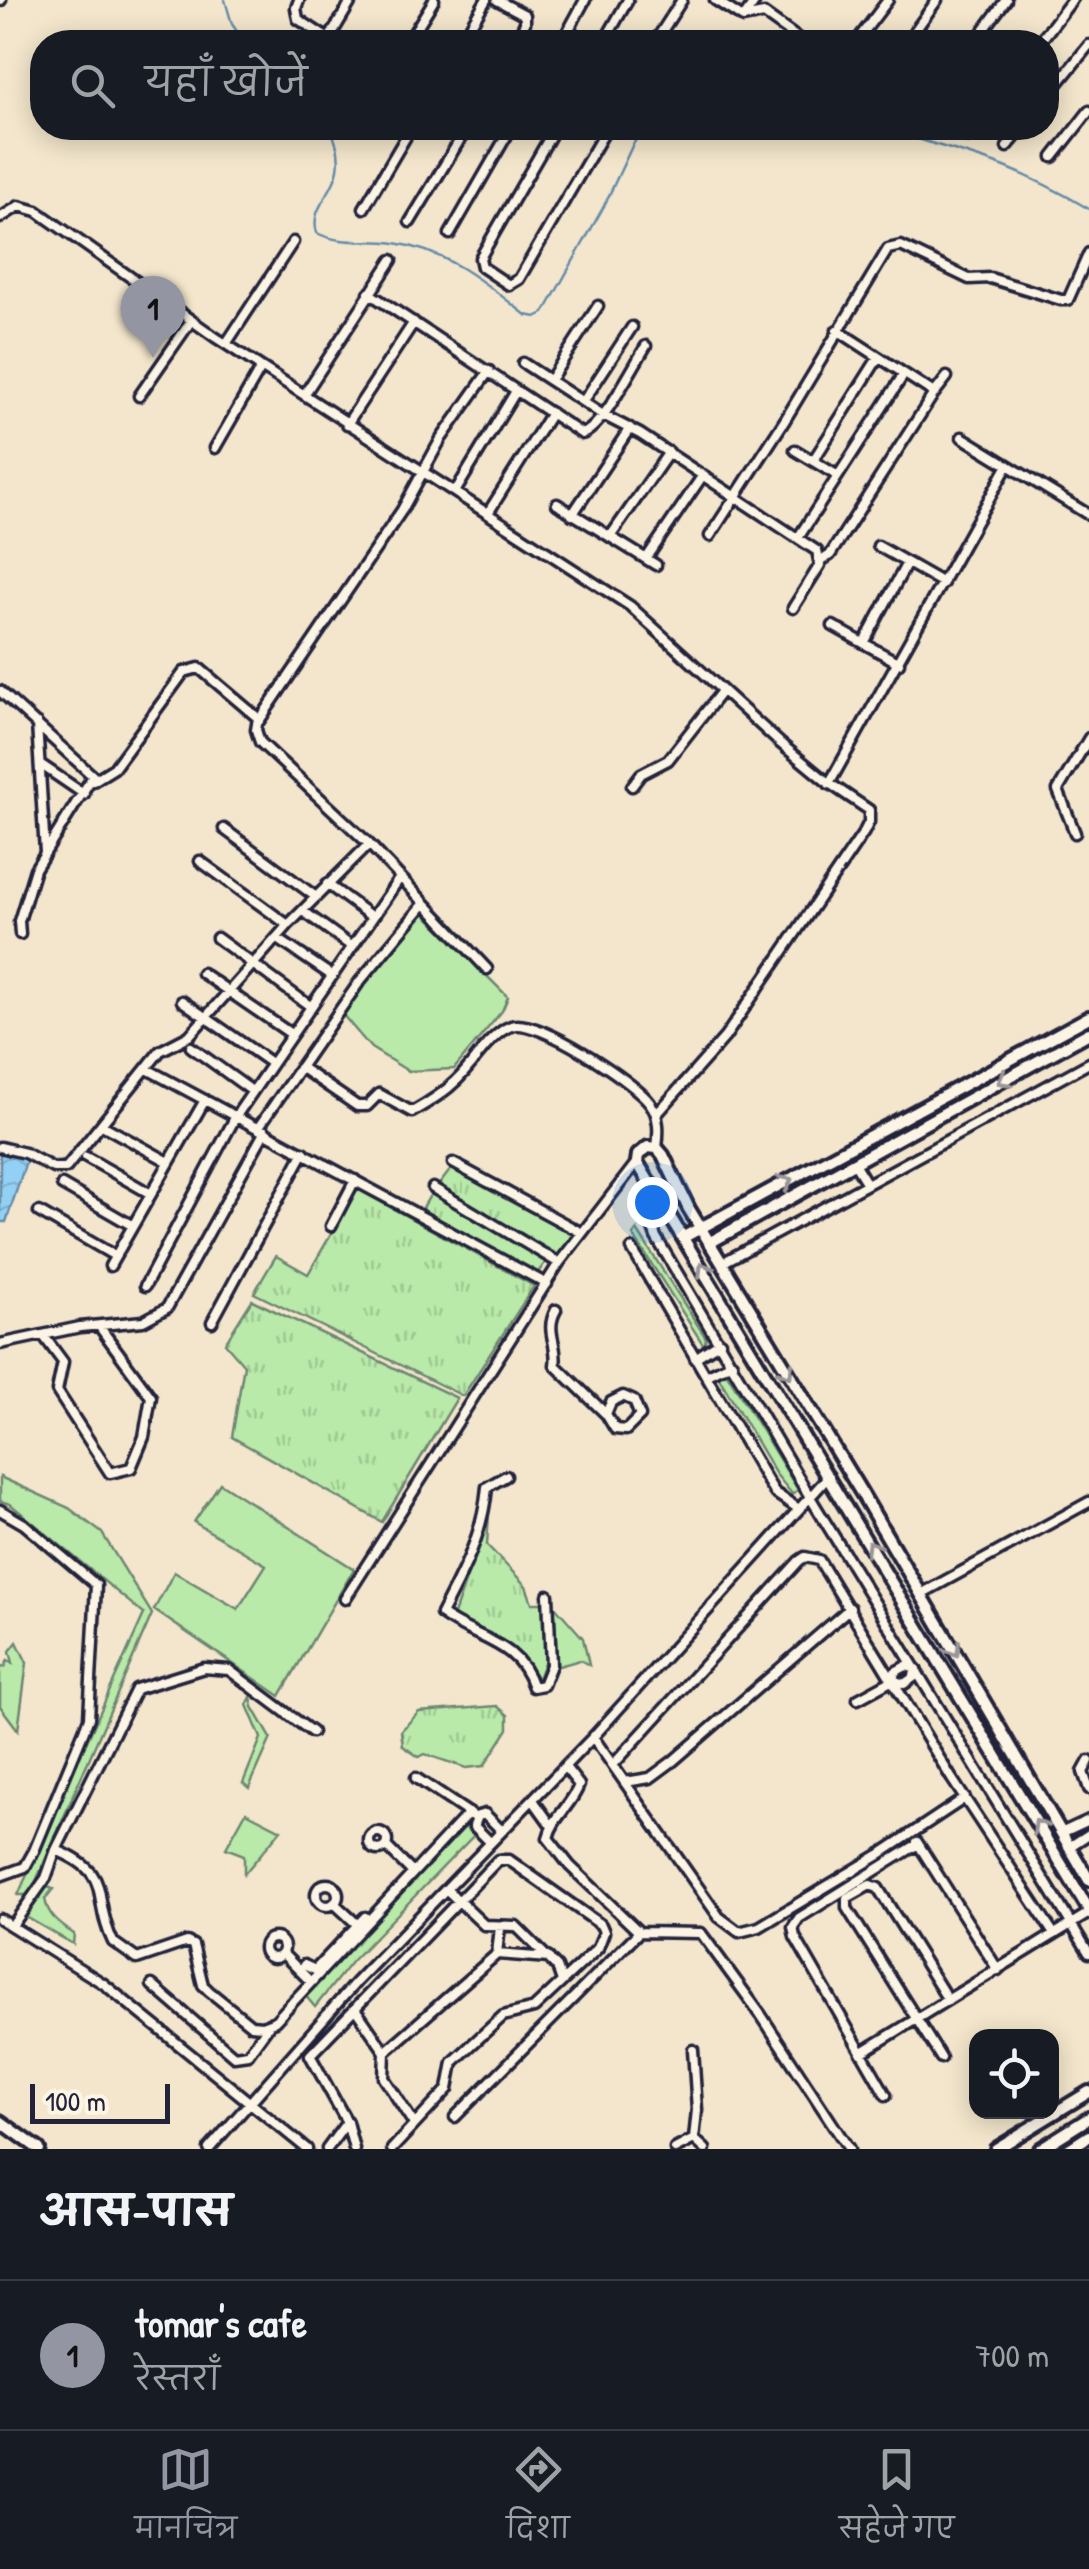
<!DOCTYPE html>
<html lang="hi">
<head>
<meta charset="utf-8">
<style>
	body { margin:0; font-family:"Patrick Hand","Playpen Sans Deva",sans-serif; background:#242831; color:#f1f3f6 }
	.controls { position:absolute; right:30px; bottom:30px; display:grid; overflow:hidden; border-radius:20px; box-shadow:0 5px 25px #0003 }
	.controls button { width:90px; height:90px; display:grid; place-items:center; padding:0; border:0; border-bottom:2px solid #363941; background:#171b24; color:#f1f3f6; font:50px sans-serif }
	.scale { position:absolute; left:30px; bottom:25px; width:140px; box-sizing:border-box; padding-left:10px; border:5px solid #22223b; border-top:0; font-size:28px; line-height:35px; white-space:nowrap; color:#22223b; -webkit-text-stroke:8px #fcf5e5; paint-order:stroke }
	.you { position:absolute; left:652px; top:1202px; width:35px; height:35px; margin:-25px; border:8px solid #fff; border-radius:50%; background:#1a73e8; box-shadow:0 0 0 15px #1a73e833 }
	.badge { display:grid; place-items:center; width:65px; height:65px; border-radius:50%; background:#9495a2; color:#111; font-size:32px; font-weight:700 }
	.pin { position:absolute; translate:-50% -82px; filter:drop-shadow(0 2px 5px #0008) }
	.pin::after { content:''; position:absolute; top:52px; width:35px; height:30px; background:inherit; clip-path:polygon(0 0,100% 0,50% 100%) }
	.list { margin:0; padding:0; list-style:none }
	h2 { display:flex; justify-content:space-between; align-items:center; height:130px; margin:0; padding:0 40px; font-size:42px }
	h2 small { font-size:32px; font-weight:400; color:#9ea1a6 }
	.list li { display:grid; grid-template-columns:65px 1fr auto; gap:30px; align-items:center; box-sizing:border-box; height:150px; padding:0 40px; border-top:2px solid #363941 }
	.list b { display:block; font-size:38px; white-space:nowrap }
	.list p { margin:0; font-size:32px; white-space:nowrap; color:#9ea1a6 }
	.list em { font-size:32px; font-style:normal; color:#9ea1a6 }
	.icon { flex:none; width:55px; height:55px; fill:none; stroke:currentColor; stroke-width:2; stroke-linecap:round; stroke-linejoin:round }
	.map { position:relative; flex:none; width:1089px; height:2149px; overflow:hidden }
	.search { position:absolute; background:#171b24; box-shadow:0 5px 25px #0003; left:30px; right:30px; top:30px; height:110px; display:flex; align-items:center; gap:25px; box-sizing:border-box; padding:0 35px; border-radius:40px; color:#9ea1a6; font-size:38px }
	.sheet { height:280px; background:#171b24 }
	nav { display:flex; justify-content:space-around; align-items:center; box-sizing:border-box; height:140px; border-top:2px solid #363941; background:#171b24; font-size:28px; color:#9ea1a6 }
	nav a { display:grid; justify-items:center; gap:5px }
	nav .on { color:#9495a2 }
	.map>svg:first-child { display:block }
</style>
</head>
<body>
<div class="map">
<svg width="1089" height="2149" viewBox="0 0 1089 2149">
	<defs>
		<pattern id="grass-tufts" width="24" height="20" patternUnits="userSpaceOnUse" patternTransform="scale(2.5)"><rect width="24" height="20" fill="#b9eaa9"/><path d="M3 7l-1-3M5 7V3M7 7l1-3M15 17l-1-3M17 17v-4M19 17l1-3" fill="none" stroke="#9fc892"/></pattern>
		<pattern id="water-waves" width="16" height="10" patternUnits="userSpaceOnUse" patternTransform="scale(2.5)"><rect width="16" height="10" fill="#93d1f4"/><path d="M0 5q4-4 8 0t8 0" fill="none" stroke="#7eb3d2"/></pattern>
	</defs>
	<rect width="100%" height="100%" fill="#f3e6cc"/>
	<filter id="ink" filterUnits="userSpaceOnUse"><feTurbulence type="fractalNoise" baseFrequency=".01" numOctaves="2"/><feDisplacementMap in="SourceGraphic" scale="20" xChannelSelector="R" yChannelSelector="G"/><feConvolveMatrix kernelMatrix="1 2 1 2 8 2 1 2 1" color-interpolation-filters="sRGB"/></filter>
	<g filter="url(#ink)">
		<path fill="url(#grass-tufts)" stroke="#6e8672" stroke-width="2.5" d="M451,1169L459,1170L574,1235L559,1258L438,1186Z
			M357,1189L534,1286L463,1396L254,1293L276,1256L308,1274Z
			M432,1192L547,1260L537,1274L422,1209Z
			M252,1300L457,1398L382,1522L232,1437L244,1365L225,1343Z
			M489,1514L487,1545L526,1586L532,1603H544L546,1657L538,1679L524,1659L497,1640L453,1617Z
			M497,1706L508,1715V1729L484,1766L466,1768L425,1754L419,1757L403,1746L401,1731L419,1712Z"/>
		<path fill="#b9eaa9" stroke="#6e8672" stroke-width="2.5" d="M422,911L508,997L502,1011L454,1069L408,1071L371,1048L342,1014Z
			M637,1230L706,1338L704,1346L633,1235Z
			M726,1372L798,1490L792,1494L775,1473L718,1376Z
			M0,1477L69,1508L102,1533L152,1614L30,1895H18L144,1614L10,1504L0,1501Z
			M220,1483L354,1569L280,1696L154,1610L174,1572L238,1609L266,1565L194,1522Z
			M553,1604L583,1638L589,1665L580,1660L555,1667Z
			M17,1642L27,1663L18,1730L0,1706V1668L5,1667L8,1660L13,1663L10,1651Z
			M251,1697L253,1707L271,1738L249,1788L243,1783L261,1738L247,1705Z
			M246,1812L281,1830L244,1874V1855L226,1848Z
			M465,1827L474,1835L352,1961L315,2007L305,1995Z
			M45,1886L53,1889L45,1899C48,1916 59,1924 74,1934L73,1944L26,1917Z"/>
		<path fill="url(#water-waves)" stroke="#668baa" stroke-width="2.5" d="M0,1149L25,1154L27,1159L6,1222H0Z"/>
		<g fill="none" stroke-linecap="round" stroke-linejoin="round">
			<path stroke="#668baa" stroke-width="2.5" d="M225,0L232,24L244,42
				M330,128C359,187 306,197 317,233C340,245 369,239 395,243C448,251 485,283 526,315L536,317L544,313L604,206L633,144L645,128
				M886,128C925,143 966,152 1005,167C1035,179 1062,193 1089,209"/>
			<defs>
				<path id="street" d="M299,0L296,8L298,19L333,42
					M497,0L525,15V23L515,42
					M715,0L743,18L764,14L803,42
					M0,1L1,0
					M744,17L756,0
					M327,42L352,0
					M408,42L434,0
					M461,42L486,0
					M562,42L585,0
					M604,42L628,0
					M655,42L682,0
					M856,42L888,0
					M907,42L937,0
					M975,42L1006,0
					M1040,42L1072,0
					M1046,98L1089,45
					M555,128L480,258L482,267L509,285L519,279L607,128
					M953,128L968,137L978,128
					M1007,147L1023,128
					M1053,157L1089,111
					M364,208L411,128
					M0,218L19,206L37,211L215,337L630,606L780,743L826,781L869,810V822L864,832L725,1037L656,1115
					M410,222L467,128
					M450,234L511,128
					M369,293L582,434C603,427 632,368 646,346
					M226,344L293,242
					M523,363L603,415L640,434L817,551L820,565L793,608
					M550,380L598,306
					M304,395L392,260
					M933,395L947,377
					M139,396L191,321
					M583,402L632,327
					M347,424L414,322
					M962,437L1089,515
					M215,448L261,368
					M795,450L838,476
					M813,461L878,358
					M455,492L516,391
					M557,504L656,565
					M488,513L551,413
					M572,515L630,428
					M710,536L785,420L888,249L901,246L969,279L990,278L1061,300H1068L1089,253
					M610,537L669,452
					M798,538L904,374
					M878,546L943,583
					M646,559L703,475
					M821,561L830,555L933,395L931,391L837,330
					M833,626L899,663
					M864,643L907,563
					M0,691L93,776L35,869L19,921L20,934
					M259,721L402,510L441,439L489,371
					M37,724L45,852
					M40,764L84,794
					M93,781L114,768L184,672L199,668L258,718L256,730L260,742L369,844L487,969
					M829,784L1008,465
					M632,786L641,774L668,760L722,691
					M224,829L316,897
					M1075,833L1058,790L1089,738
					M200,861L288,925
					M327,884L372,917
					M303,911L351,946
					M217,938L310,1006
					M278,939L331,975
					M202,973L291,1034
					M182,1001L271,1063
					M191,1047L252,1091
					M300,1067L357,1106H367L379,1094L412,1112C428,1103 444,1093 457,1080C473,1065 490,1034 511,1026C535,1016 635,1082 650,1103C660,1117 659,1132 657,1148
					M147,1069L547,1284
					M102,1125L169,1162
					M258,1128L360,981L424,904
					M0,1147L25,1153L53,1168H66L160,1051L189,1036L288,925L369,844
					M86,1157L151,1194
					M453,1163L582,1233
					M854,1163L867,1184
					M62,1185L133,1226
					M433,1188L559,1263
					M39,1212L115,1256
					M669,1213L652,1226L656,1237L810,1497L1089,1953
					M331,1226L355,1180
					M632,1249L768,1482L775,1493L799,1509
					M722,1263L1089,1063
					M110,1266L205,1100
					M145,1286L236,1116L399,879
					M556,1310C544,1331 559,1345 555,1365L606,1414L615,1429L626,1430L640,1416L634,1401L623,1396L611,1402L606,1414
					M212,1322L304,1152
					M43,1335L63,1362L57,1391L110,1473L131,1468L144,1437L151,1397L99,1326
					M0,1344L80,1327L143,1321L167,1308L265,1131
					M695,1358L720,1342
					M706,1376L732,1363
					M506,1476L487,1487C483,1534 463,1572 441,1614C476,1640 518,1640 533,1687L543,1685L551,1665L548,1595
					M0,1510L24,1524L96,1585L89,1718L34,1851L25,1867L0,1876
					M921,1594L1089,1502
					M345,1599L559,1263L637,1162
					M893,1680L895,1672L906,1666L916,1669
					M893,1680L904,1684L914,1677L915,1670
					M858,1699L893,1680
					M593,1737L719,1917L739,1932L759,1927L879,1855L965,1798
					M1089,1761L1083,1772L1089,1789
					M613,1765L799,1561L805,1557L819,1560L952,1779L1054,1934
					M565,1767L579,1785C572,1805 553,1817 548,1838L570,1866L639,1932
					M416,1778L476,1818
					M625,1782L650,1778L673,1761L850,1608
					M533,1800L551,1825
					M369 1841a9 9 0 1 1 18 0a9 9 0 1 1-18 0Z
					M1061,1833L1089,1820
					M490,1842L474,1826L478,1816L485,1814L502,1831
					M917,1842L998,1970
					M386,1846L413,1873
					M1069,1847L1089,1834
					M56,1850C116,1875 90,1895 113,1942L137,1959L187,1942L193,1945L203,1985L209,1991L251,2025L262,2026L275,2021L469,1813
					M316 1895a11 11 0 1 1 22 0a11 11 0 1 1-22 0Z
					M446,1889L484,1925L516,1926L557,1967L562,1981
					M334,1903L360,1927
					M0,1919L104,1984L307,2149
					M12,1926L46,1878L56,1850L136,1689L204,1668L229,1670L312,1732
					M264 1948a10 10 0 1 1 20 0a10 10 0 1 1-20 0Z
					M283,1954L311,1982
					M497,1954L500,1927
					M304,1965L315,1970L365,1917
					M152,1985L234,2056L248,2054L269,2025
					M356,2010L385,2052
					M861,2053L1089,1913
					M941,2058L847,1908V1898L870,1885L878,1888L948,2000
					M886,2095L795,1937L793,1927L799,1918L918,1844
					M455,2117L639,1932L701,1933L761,2015L849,2149
					M347,2122L354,2149
					M414,2124L384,2078L385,2052L497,1954L549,1958
					M694,2139L705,2149
					M209,2149L356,1982L593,1737L829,1476
					M327,2149L347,2122L310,2055L498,1860H509L601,1925L604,1932L598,1948L534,2008L503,2016L453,2062L448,2089L392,2149
					M675,2149L694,2139L697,2110L693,2050"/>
				<path id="secondary" d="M684,1237L1089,1017
					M709,1243L1089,1033
					M1089,1880L861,1492L689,1209L663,1155L657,1148L648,1147L638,1155L637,1162L1089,1910
					M0,2121L39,2149
					M996,2149L1089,2092
					M1040,2149L1089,2118
					M1069,2149L1089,2136"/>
			</defs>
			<use href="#street" stroke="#22223b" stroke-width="15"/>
			<use href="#secondary" stroke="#22223b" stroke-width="18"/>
			<use href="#street" stroke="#fcf5e5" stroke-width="8"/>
			<use href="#secondary" stroke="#fcf5e5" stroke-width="10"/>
		</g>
		<defs><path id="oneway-chevron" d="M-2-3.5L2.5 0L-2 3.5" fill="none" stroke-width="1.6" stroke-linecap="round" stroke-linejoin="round" transform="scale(2.5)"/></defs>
		<g stroke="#9a9698">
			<use href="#oneway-chevron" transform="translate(1004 1080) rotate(151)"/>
			<use href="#oneway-chevron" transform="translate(786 1182) rotate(-28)"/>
			<use href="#oneway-chevron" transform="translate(704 1269) rotate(-121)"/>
			<use href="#oneway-chevron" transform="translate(787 1372) rotate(59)"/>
			<use href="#oneway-chevron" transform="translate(872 1547) rotate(-121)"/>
			<use href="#oneway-chevron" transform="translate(954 1650) rotate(60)"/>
			<use href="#oneway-chevron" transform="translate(1039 1826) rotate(-121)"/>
		</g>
	</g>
</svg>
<div class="controls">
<button><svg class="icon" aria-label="locate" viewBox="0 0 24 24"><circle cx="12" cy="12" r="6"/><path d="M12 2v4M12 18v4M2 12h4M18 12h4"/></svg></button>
</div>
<div class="scale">100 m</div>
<div class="you"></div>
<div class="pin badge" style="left:153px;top:358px">1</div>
<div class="search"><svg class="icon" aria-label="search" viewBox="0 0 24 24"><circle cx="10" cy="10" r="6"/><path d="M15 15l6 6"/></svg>यहाँ खोजें</div>
</div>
<section class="sheet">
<h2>आस-पास<small></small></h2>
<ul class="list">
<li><span class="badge">1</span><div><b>tomar's cafe</b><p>रेस्तराँ</p></div><em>700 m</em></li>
</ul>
</section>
<nav>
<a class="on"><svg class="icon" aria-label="map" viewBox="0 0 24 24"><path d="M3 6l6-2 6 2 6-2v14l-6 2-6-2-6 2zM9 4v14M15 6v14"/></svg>मानचित्र</a>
<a><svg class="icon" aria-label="directions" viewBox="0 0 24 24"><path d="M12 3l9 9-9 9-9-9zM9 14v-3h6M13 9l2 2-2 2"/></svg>दिशा</a>
<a><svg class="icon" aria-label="saved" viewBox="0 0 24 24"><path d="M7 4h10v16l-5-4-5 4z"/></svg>सहेजे गए</a>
</nav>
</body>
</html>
